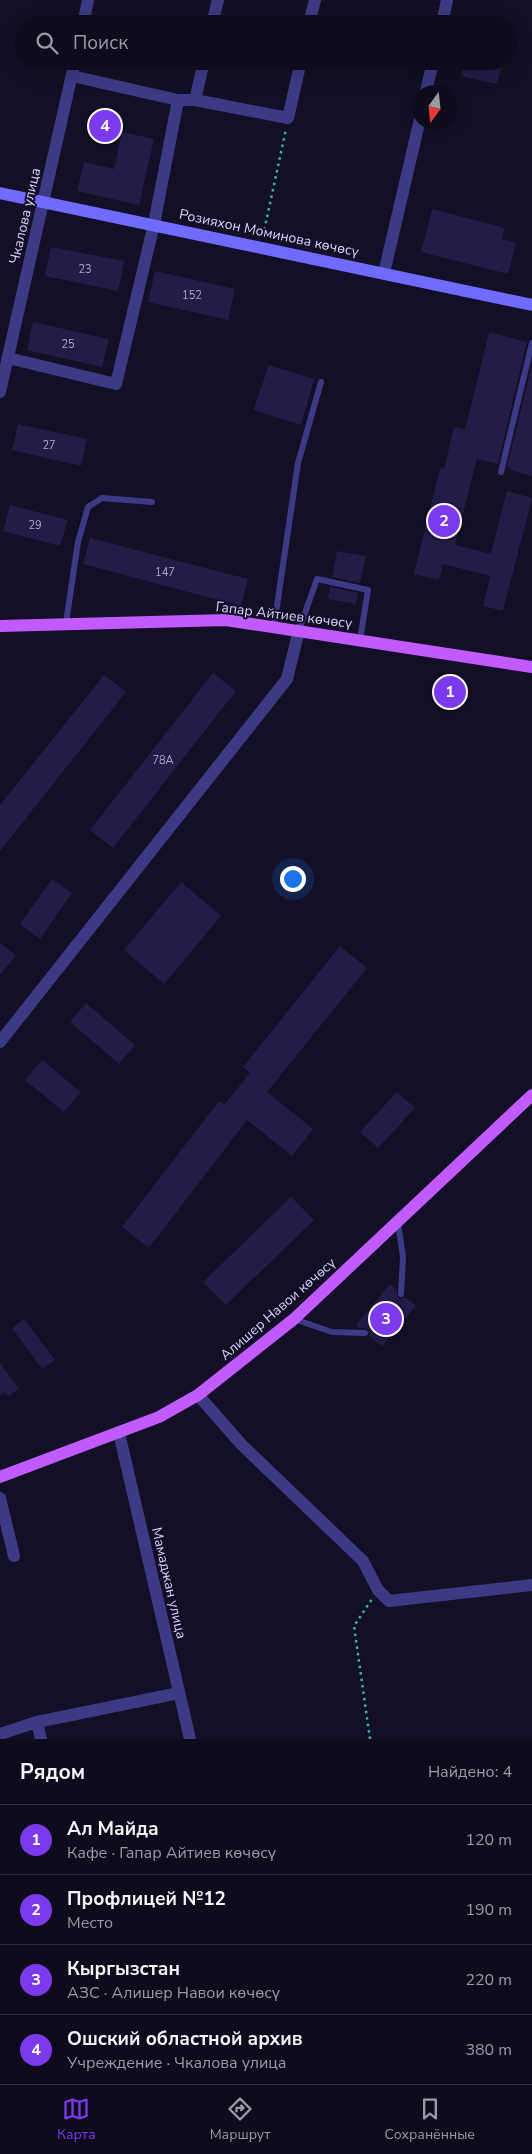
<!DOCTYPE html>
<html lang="ru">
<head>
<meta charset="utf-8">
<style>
	body { margin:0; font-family:"Nunito Sans",sans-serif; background:#171425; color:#f1f3f6 }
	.compass { position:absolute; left:412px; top:85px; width:45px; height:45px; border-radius:50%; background:#0e0b1c; box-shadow:0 5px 20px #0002; rotate:195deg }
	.you { position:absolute; left:292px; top:878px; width:18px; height:18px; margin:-12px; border:4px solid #fff; border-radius:50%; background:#1a73e8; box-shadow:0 0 0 8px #1a73e833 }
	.badge { display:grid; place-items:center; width:32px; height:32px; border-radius:50%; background:#7c3aed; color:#fff; font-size:16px; font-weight:700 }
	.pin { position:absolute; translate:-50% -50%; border:2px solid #fff; box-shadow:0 1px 5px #0006 }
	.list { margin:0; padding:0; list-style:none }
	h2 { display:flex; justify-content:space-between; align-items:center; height:65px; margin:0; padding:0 20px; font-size:21px }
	h2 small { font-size:16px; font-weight:400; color:#9b9ba3 }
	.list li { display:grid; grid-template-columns:32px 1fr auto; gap:15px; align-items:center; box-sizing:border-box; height:70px; padding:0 20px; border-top:1px solid #2e2b3b }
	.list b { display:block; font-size:19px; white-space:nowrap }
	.list p { margin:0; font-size:16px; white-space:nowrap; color:#9b9ba3 }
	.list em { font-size:16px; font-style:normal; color:#9b9ba3 }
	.icon { flex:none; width:28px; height:28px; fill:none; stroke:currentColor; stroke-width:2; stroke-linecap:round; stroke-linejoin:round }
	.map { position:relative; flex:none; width:532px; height:1739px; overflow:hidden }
	.search { position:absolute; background:#0e0b1c; box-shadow:0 5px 20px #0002; left:15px; right:15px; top:15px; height:55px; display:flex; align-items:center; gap:12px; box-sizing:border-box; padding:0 18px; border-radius:28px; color:#9b9ba3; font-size:19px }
	.sheet { height:345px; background:#0e0b1c }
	nav { display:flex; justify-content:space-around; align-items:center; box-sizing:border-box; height:70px; border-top:1px solid #2e2b3b; background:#0e0b1c; font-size:14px; color:#9b9ba3 }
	nav a { display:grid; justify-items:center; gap:2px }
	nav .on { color:#7c3aed }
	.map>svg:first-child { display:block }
</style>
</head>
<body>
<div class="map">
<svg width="532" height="1739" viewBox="0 0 532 1739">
	<rect width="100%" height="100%" fill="#130f26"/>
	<path fill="#241b47" d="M464,61H503L497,84L461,76Z
		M122,132L154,139L139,205L77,191L84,162L114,169Z
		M432,209L505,228L502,239L516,243L508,274L421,252Z
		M51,247L124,261L118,291L45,276Z
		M155,271L235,289L228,320L148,302Z
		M33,322L109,339L102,367L27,350Z
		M489,332L527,342L498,464L477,459L455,545L491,554L507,491L532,498L503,611L483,606L490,576L443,564L439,580L414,574L440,468L444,469L454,427L465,429Z
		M532,364V476L511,470V468L507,467Z
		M269,365L314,379L301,425L253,410Z
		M18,424L87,439L81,466L12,450Z
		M10,505L68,520L60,546L3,531Z
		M90,538L248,579L241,606L83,564Z
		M337,551L366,556L360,583L332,577Z
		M330,587L358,593L356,604L328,599Z
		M213,673L236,691L113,848L90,830Z
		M104,675L126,692L0,851V805Z
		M52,879L72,893L40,939L20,924Z
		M181,882L221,916L164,984L124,950Z
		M0,943L16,955L0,975Z
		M340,946L367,968L267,1092L313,1129L292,1156L247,1120L149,1248L122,1227L219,1101L224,1105L250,1073L243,1067Z
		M86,1003L135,1045L119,1064L70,1022Z
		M42,1060L81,1092L64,1112L25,1080Z
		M397,1092L415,1108L378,1148L360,1132Z
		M291,1197L314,1220L226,1305L203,1282Z
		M390,1284L396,1289L398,1298L401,1299L405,1297L416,1306L382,1346L369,1336L368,1329L359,1328L356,1325Z
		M24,1319L55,1360L42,1369L12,1328Z
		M0,1363L19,1389L8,1396L5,1392L0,1396Z"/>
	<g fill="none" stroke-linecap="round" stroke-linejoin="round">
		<path stroke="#2fb8b0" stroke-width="2.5" stroke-dasharray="2.5 4" stroke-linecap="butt" d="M263,236L286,129
			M370,1739L354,1626L372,1599"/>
		<path stroke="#3d3a85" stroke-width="6" d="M501,472L532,343
			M66,623L78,542L88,507L102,498L152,502
			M274,626L298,463L321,382
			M299,630L317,579L368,590L360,640
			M398,1223L403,1257L401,1294
			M294,1319L332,1332L365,1333"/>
		<path stroke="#3d3a85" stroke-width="12" d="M83,24L88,0
			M212,24L218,0
			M309,24L315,0
			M442,24L447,0
			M72,76L178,100H195L288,118L301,61
			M426,92L433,61
			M195,100L204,61
			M384,273L420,119
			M8,358L116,384L154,224L178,100
			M0,392L75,61
			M0,1042L287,679L299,630
			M198,1395L242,1445L363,1561L378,1590L389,1601L532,1585
			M119,1433L190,1739
			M0,1498L14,1556
			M37,1722L41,1739
			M0,1734L37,1722L179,1693"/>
		<path stroke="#6f6bff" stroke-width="12" d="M0,193L532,305"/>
		<path stroke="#c25bff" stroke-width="12" d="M0,626L226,620L532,667
			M0,1477L159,1417L198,1395L294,1319L532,1095"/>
	</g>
	<g text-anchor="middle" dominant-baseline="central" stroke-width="4" stroke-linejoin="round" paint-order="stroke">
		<g font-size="11" fill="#aca6d1">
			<text x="85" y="269">23</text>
			<text x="192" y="295">152</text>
			<text x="68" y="344">25</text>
			<text x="49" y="445">27</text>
			<text x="35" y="525">29</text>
			<text x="165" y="572">147</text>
			<text x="163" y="760">78А</text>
		</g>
		<g font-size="14" fill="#d9d4ff" stroke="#130f26">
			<text transform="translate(25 216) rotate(-77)">Чкалова улица</text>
			<text transform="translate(269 233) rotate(12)">Розияхон Моминова көчөсү</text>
			<text transform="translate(284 615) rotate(7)">Гапар Айтиев көчөсү</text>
			<text transform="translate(278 1309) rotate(-41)">Алишер Навои көчөсү</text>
			<text transform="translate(169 1583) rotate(77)">Мамаджан улица</text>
		</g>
	</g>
</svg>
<svg class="compass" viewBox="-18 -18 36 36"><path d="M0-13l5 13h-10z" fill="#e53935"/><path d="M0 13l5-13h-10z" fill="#9b9ba3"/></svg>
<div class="you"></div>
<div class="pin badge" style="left:450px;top:692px">1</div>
<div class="pin badge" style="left:444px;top:521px">2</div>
<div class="pin badge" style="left:386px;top:1319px">3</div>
<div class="pin badge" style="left:105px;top:126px">4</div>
<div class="search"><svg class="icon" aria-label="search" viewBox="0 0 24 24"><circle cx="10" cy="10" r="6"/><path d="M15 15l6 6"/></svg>Поиск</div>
</div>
<section class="sheet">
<h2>Рядом<small>Найдено: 4</small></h2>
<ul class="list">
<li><span class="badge">1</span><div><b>Ал Майда</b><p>Кафе · Гапар Айтиев көчөсү</p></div><em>120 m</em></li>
<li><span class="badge">2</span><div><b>Профлицей №12</b><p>Место</p></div><em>190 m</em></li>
<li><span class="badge">3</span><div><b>Кыргызстан</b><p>АЗС · Алишер Навои көчөсү</p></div><em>220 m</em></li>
<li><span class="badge">4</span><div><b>Ошский областной архив</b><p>Учреждение · Чкалова улица</p></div><em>380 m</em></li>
</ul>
</section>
<nav>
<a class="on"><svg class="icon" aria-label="map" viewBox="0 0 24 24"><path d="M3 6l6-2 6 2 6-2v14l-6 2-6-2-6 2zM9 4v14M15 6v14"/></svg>Карта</a>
<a><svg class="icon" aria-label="directions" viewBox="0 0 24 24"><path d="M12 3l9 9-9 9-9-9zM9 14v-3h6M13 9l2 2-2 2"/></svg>Маршрут</a>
<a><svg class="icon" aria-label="saved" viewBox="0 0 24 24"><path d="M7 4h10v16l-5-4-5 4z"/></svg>Сохранённые</a>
</nav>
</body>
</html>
